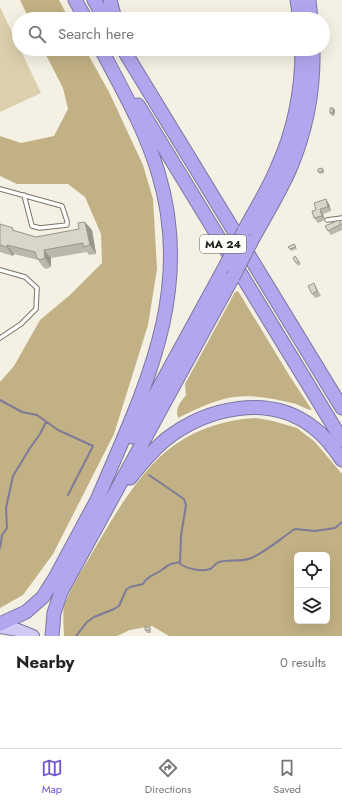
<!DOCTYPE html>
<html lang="en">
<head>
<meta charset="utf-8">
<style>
	body { margin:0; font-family:Jost,sans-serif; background:#f2f2f2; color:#222 }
	.controls { position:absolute; right:12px; bottom:12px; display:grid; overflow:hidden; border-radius:6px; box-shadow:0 4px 16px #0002 }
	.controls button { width:36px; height:36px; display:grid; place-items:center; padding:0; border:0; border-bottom:1px solid #e0e0e0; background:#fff; color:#222; font:20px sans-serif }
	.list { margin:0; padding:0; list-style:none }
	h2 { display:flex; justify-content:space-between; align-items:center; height:52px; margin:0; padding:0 16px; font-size:17px }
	h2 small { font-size:13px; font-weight:400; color:#767676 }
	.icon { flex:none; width:22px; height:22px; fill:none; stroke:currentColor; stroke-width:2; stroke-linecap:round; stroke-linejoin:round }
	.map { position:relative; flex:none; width:342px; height:636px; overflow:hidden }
	.search { position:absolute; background:#fff; box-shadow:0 4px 16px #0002; left:12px; right:12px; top:12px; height:44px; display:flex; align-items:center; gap:10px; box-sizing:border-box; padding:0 14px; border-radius:22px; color:#767676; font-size:15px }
	.sheet { height:112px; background:#fff }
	nav { display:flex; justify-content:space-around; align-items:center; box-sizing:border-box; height:56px; border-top:1px solid #e0e0e0; background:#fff; font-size:11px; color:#767676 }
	nav a { display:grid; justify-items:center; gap:2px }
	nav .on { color:#7354ce }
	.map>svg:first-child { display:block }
</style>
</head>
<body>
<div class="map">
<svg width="342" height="636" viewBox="0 0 342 636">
	<rect width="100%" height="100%" fill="#f4f0e3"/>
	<path fill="#dbcfad" d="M0,7L41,93L0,112Z"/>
	<path fill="#c2b184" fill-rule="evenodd" d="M20,0H59L69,19H29Z
		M43,49H85L109,92L143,165L153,199L157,269L148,325L114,434L53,554L23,595L0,608V382L14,366L40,320L70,295L102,263L101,234L85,197L68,184H17L0,176V136L21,143L54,136L68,109L63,88Z
		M238,291L289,375L312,410C304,409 299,404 292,403C271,398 245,393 224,399C208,403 192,411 178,418C175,408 180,403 186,395L185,384L235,292Z
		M256,418L273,421L297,428L315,442L342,474V636H169L152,626L130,630L117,636H64C64,628 62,610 65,603C72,586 82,570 91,555C113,518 140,468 176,444C199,428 228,419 256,418ZM297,555H327V621H297Z"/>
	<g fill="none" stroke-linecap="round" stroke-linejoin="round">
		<path stroke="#7e7a98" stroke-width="2" d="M0,400L22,412L37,415L58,430L93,446L68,495
			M149,475L184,499L186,505L181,536L180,564C188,569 201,572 210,569C213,568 215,564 217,563C226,558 241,563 251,558C266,552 281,538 295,529L315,531L335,528L342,522
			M0,548L2,535L7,528L6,508L13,476L30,448L40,434L46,422
			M76,636L87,622L94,617L114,609L119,606L126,590L130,587L143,584C148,575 153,576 160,571C170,564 169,564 180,562"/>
		<defs>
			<path id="service" d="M0,189L62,206L67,221V225L40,228L32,226L24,195
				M327,220L342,218
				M0,270L25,277L37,288L36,309L21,324L0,338"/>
			<path id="primary" d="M0,627L18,630L33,636"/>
			<path id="motorway" d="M75,0L86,19
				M94,0L105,19
				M110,0L115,19
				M297,0L300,19
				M309,0L311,19
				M123,49L342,408
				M138,105L342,440
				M244,231C255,210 268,190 277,168C294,131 302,90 302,49
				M251,242C264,218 279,194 290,169C306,131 314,90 313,49
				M132,437L226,265
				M130,478C141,464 152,451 165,440C207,407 270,393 314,428C326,437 334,448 342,460
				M95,505C141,395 196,295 158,172C145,129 122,89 101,49
				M0,624L26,612L43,597L55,578L98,498
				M52,636L54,613L61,592L233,277"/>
		</defs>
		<use href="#service" stroke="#787468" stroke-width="5.5"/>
		<use href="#primary" stroke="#7d76a3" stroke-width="14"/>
		<use href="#motorway" stroke="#7d76a3" stroke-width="15"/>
		<use href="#service" stroke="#fff" stroke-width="3.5"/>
		<use href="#primary" stroke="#d1caf5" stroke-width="12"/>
		<use href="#motorway" stroke="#b2a7ef" stroke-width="13"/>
		<defs>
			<path id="motorway-bridge" d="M226,265L244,231
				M233,277L251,242"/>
		</defs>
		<use href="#motorway-bridge" stroke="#7d76a3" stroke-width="15" stroke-linecap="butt"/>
		<use href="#motorway-bridge" stroke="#b2a7ef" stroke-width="13"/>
	</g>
	<path fill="#bbb7ad" d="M335,110L334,116L331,115L330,113Z
		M322,168L324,170V173L320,174L318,172Z
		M329,204L331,211L323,214L325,220L318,223L314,218L316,210Z
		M339,220L342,224V230L331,235L328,231Z
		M0,224L15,231L36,237L92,230L96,254L89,255L87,252L51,258V267L46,269L43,267L38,260L14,254L13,256L0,252Z
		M294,244L297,249L291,251L288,247Z
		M295,256L301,264L298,266L293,258Z
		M314,283L321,296L315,298L312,294Z
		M151,629V633H147L145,630Z"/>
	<path fill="#99958d" d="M333,108L335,110L334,116L333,113Z
		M326,199L329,204L331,211L328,207Z
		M320,209L323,214L325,220L322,216Z
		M85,222L92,230L96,254L90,245Z
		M7,245L14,254L13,256L7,247Z
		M44,250L51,258V267L45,258Z"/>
	<path fill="#dad5c9" stroke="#99958d" d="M330,108H333V113H330Z
		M322,168L323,171L318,172V169Z
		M326,199L328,207L320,209L322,216L314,218L312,211L316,210L314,203Z
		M339,220L341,224L328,231L325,226Z
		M85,222L90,245L83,247V243L44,250L45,258L40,260L37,258L35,252L7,245V247L0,245V224L13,228L12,230L36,237L79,229L78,223Z
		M294,244L296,247L290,249L288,247Z
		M295,256L299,262L296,263L293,258Z
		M314,283L317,291L312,294L308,286Z
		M145,627H150V630H145Z"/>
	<g text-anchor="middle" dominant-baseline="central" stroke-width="3" stroke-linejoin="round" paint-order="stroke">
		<rect fill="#fffdf8" stroke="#5f5e59" stroke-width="1" x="200" y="235" width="46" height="18" rx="3"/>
		<g font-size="11" font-weight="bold" fill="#1b1a15">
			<text x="223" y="244">MA 24</text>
		</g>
	</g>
</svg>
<div class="controls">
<button><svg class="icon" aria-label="locate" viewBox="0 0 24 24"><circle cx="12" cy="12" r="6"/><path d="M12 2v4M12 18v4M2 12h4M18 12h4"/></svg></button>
<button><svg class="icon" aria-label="layers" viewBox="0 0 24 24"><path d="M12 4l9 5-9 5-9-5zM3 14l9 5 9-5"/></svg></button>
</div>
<div class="search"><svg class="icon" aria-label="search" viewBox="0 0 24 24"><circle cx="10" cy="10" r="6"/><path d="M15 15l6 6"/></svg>Search here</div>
</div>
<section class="sheet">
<h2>Nearby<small>0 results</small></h2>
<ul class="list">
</ul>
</section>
<nav>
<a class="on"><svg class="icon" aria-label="map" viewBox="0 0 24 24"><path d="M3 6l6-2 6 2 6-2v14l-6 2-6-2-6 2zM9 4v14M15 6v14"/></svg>Map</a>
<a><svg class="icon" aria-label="directions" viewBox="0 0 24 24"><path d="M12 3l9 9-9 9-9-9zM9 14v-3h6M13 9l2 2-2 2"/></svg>Directions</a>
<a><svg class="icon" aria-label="saved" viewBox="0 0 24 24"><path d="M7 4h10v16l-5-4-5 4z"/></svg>Saved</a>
</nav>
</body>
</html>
